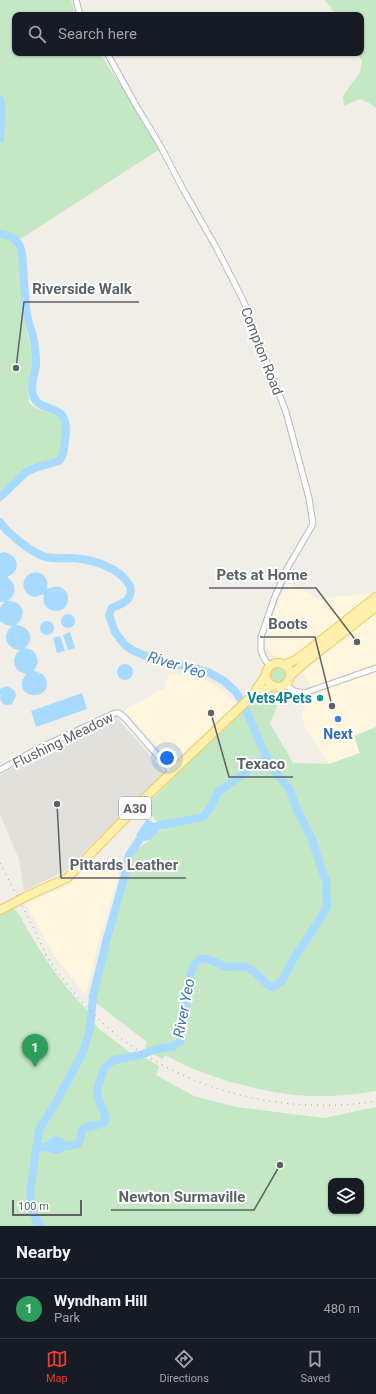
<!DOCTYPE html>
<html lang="en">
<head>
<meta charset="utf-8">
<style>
	body { margin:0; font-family:Roboto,sans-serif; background:#242831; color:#f1f3f6 }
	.controls { position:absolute; right:12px; bottom:12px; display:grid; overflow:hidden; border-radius:8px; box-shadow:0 1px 3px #0004 }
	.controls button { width:36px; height:36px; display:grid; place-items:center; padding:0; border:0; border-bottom:1px solid #363941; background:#171b24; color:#f1f3f6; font:20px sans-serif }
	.scale { position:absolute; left:12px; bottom:10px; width:70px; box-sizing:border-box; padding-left:4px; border:2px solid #5e6267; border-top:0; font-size:11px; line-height:14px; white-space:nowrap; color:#5e6267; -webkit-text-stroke:3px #fff; paint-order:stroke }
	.you { position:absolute; left:167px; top:758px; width:14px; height:14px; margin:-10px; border:3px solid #fff; border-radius:50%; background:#1a73e8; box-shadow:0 0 0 6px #1a73e833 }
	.badge { display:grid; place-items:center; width:26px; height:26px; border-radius:50%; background:#ed3b2f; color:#fff; font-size:13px; font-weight:700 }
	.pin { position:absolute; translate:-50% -33px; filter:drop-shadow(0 1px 2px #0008) }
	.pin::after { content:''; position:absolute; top:21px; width:14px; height:12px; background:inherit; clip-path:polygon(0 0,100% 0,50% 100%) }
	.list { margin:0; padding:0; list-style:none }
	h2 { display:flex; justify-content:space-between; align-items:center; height:52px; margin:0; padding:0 16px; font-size:17px }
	h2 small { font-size:13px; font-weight:400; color:#9ea1a6 }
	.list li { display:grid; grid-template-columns:26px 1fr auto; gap:12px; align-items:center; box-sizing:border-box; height:60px; padding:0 16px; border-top:1px solid #363941 }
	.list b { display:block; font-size:15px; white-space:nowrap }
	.list p { margin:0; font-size:13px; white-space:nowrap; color:#9ea1a6 }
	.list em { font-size:13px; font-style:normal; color:#9ea1a6 }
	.icon { flex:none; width:22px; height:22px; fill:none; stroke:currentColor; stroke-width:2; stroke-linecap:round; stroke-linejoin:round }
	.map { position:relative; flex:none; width:376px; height:1226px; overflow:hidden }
	.search { position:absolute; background:#171b24; box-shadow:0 1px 3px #0004; left:12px; right:12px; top:12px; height:44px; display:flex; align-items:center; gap:10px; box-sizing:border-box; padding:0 14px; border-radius:8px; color:#9ea1a6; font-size:15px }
	.sheet { height:112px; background:#171b24 }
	nav { display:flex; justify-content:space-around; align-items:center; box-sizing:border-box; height:56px; border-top:1px solid #363941; background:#171b24; font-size:11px; color:#9ea1a6 }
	nav a { display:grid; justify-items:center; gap:2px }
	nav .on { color:#ed3b2f }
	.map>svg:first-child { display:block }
</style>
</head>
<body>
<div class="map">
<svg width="376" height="1226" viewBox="0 0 376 1226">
	<rect width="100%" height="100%" fill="#f0eee6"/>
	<path fill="#fff6dd" d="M287,583L303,590L319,599L376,592L295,656L286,659L275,657L269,652L266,643L267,633L280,598Z
		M376,613V727L354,736L360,753L329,764L304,726L302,715L306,705L311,686L302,673Z
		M183,674L195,677L209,682L218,687L236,703L173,764L124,710L165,688L168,675Z
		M96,857L119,873L97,948L86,995L56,958L25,903L70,885Z"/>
	<path fill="#e2e0db" d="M116,717L165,772L65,871L24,891L19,859L0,814V775L37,753Z"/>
	<path fill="#c3e8c3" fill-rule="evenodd" d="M0,0H71L76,15H15V53H99L163,147L22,238L13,242L19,254L23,312L33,359L32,371L28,390L29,402C40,418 67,403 64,438C64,446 62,454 57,461L27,468L0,491Z
		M325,0H376V108L371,104L360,99L344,106L343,96L360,72L362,62L358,53H361V15H336Z
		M270 675a9 9 0 1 1 18 0a9 9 0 1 1-18 0Z
		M269,694L277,706L270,723L293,763L329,764L360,753L354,736L376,727V1091C358,1094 340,1096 321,1096C274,1097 205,1078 165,1055L162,1059L145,1048L147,1042L88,997L126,856L150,840L159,831L164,829L144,807L240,712Z
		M15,906L14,909L18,913C38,949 59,982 88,1011V1017L98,1028L137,1058L142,1056L159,1066L156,1075L194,1096L236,1107L324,1118L376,1107V1226H0V914ZM331,1181H361V1211H331Z"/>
	<path fill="#a8daff" d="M4,552C20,555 21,572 7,577C17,584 17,595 7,601C23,600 28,615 16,625C30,626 35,639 25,648C33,649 37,653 38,662L34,671C39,672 44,674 46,679C54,703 8,699 26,674L18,671C12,663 13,656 20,650C6,649 1,635 12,626L6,625L0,621V607L5,602H0V553Z
		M35,572C45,573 49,580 47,589C52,587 57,585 62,588C66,591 68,594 68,599C68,617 39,614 44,594L35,597C19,594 20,575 35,572Z
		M61 621a7 7 0 1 1 14 0a7 7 0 1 1-14 0Z
		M40 628a7 7 0 1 1 14 0a7 7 0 1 1-14 0Z
		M70,632L75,648L68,650L63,635Z
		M60,636L65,651L57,653L53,638Z
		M117 672a8 8 0 1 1 16 0a8 8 0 1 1-16 0Z
		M6,686L11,688L15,691L16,696L12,704C0,708 0,699 0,689Z
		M82,693L87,709L36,727L31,711Z
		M147,819L154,823L159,831L150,840L144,841L136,835Z
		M54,1136L62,1138L66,1144L63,1152C54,1156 52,1154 45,1149L48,1141Z"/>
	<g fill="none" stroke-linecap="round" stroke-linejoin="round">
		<path stroke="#a8daff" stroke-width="1.5" d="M32,1226L35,1217"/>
		<path stroke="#a8daff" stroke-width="8" d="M0,99L2,107L0,139
			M0,234C13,236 19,240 22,253C24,273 24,294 27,314C29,326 35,337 35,350C36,355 36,360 36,365C35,374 30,385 33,395C40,417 72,397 65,441C64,448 64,456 59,461L35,468L26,472L0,497
			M0,522C7,533 33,554 46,557C54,559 62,558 71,558C91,559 120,567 130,586C133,601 123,603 112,608L109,615L115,632L125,645L132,650L159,662L187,666L208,672L224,681L235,691L242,701L270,765L290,790L297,810L312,839L320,865L326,880L327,906L324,913L291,963L282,981L276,986L271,987C263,982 258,973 250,969C243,965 236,967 228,967C212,964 200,947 191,972L180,1042L174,1046L157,1049L140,1055L114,1060L106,1066L103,1071L97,1091V1096L105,1115V1120L104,1123C98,1126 85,1125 82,1131C81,1136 81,1139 78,1144L56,1148L37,1147
			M41,1226L35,1217L31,1208L30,1193L39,1129L54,1106L83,1052L90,1029L93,997L107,938L123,882L129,855L142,836L157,826L203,817L211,807L218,792L267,757"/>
		<defs>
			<path id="minor" d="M76,0L80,15
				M107,53L137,107L160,145L184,191L216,247L244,302L286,412L309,498L313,524L288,567L274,599L261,637V651L265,660L270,666
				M285,684L294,691L304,693L376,668
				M0,770L37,749L115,713H119L125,718L172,772"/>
			<path id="primary" d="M266 675a12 12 0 1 1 24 0a12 12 0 1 1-24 0Z
				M284,665L295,660L309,650L376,597
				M290,676L308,660L376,607
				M252,696L273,686
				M27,896L67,878L152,791L251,697L266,675
				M0,910L10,905"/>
		</defs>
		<use href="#minor" stroke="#b7b9bd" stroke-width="7"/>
		<use href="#primary" stroke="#f5c75b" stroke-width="10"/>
		<use href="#minor" stroke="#fff" stroke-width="5"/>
		<use href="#primary" stroke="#fff0ad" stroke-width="8"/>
		<path stroke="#b5b6b7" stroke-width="1.5" stroke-dasharray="1 5" stroke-linecap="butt" d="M0,863C11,884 22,906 33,927C39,939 44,952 51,963C70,990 93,1016 118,1036C189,1092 288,1116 376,1101"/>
		<defs>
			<path id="primary-bridge" d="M10,905L27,896"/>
		</defs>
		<use href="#primary-bridge" stroke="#f5c75b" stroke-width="10" stroke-linecap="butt"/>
		<use href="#primary-bridge" stroke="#fff0ad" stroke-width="8"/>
	</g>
	<circle fill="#0f9aa8" stroke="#fff" stroke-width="1.5" cx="320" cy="698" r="4"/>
	<circle fill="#3f7fe0" stroke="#fff" stroke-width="1.5" cx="338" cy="719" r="4"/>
	<g text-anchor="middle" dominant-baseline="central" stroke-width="4" stroke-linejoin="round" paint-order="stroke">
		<rect fill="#fff" stroke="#8e9195" stroke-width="1" x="119" y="797" width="32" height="22" rx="3"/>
		<g font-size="13" font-weight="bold" fill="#5e6267">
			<text x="135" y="808">A30</text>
		</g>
		<g font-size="14" fill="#5e6267" stroke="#fff">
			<text transform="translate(262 351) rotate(69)">Compton Road</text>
			<text transform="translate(63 740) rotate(-26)">Flushing Meadow</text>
		</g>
		<g font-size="14" font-weight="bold" fill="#0d838f" stroke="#fff" text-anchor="end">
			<text x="312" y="698">Vets4Pets</text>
		</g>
		<g font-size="14" font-weight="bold" fill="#366cbe" stroke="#fff">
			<text x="338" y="734">Next</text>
		</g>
		<g font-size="15" font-style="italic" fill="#3e75ac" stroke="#fff">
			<text transform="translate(177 665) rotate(17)">River Yeo</text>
			<text transform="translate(184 1008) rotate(-79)">River Yeo</text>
		</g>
	</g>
	<path fill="none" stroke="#5e6267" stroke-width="1.5" d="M16 368L24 302H139M357 642L316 588H209M332 706L315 637H260M211 713L229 777H293M57 804L61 878H186M280 1165L254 1210H111"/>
	<g fill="#5e6267" stroke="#fff" stroke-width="1.5">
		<circle cx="16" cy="368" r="4"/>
		<circle cx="357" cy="642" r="4"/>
		<circle cx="332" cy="706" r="4"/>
		<circle cx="211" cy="713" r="4"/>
		<circle cx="57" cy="804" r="4"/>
		<circle cx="280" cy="1165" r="4"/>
	</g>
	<g font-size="15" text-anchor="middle" font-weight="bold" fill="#5e6267" stroke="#fff" stroke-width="4" stroke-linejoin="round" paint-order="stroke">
		<text x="82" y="294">Riverside Walk</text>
		<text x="262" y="580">Pets at Home</text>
		<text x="288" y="629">Boots</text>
		<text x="261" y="769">Texaco</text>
		<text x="124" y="870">Pittards Leather</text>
		<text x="182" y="1202">Newton Surmaville</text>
	</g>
</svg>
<div class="controls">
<button><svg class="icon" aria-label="layers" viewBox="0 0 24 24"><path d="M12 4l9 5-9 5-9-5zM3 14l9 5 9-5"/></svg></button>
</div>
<div class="scale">100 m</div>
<div class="you"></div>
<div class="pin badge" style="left:35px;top:1067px;background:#2e9e5b">1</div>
<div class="search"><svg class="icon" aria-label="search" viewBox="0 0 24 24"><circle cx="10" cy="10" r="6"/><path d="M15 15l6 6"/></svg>Search here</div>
</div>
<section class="sheet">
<h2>Nearby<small></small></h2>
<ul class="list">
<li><span class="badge" style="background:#2e9e5b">1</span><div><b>Wyndham Hill</b><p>Park</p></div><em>480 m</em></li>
</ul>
</section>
<nav>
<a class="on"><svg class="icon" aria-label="map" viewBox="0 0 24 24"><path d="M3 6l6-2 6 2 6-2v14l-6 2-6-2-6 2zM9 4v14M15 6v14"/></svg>Map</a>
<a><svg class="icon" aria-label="directions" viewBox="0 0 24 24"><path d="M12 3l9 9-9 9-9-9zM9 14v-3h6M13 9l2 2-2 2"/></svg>Directions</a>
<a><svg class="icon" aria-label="saved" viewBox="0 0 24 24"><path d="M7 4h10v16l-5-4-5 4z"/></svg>Saved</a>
</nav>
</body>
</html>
